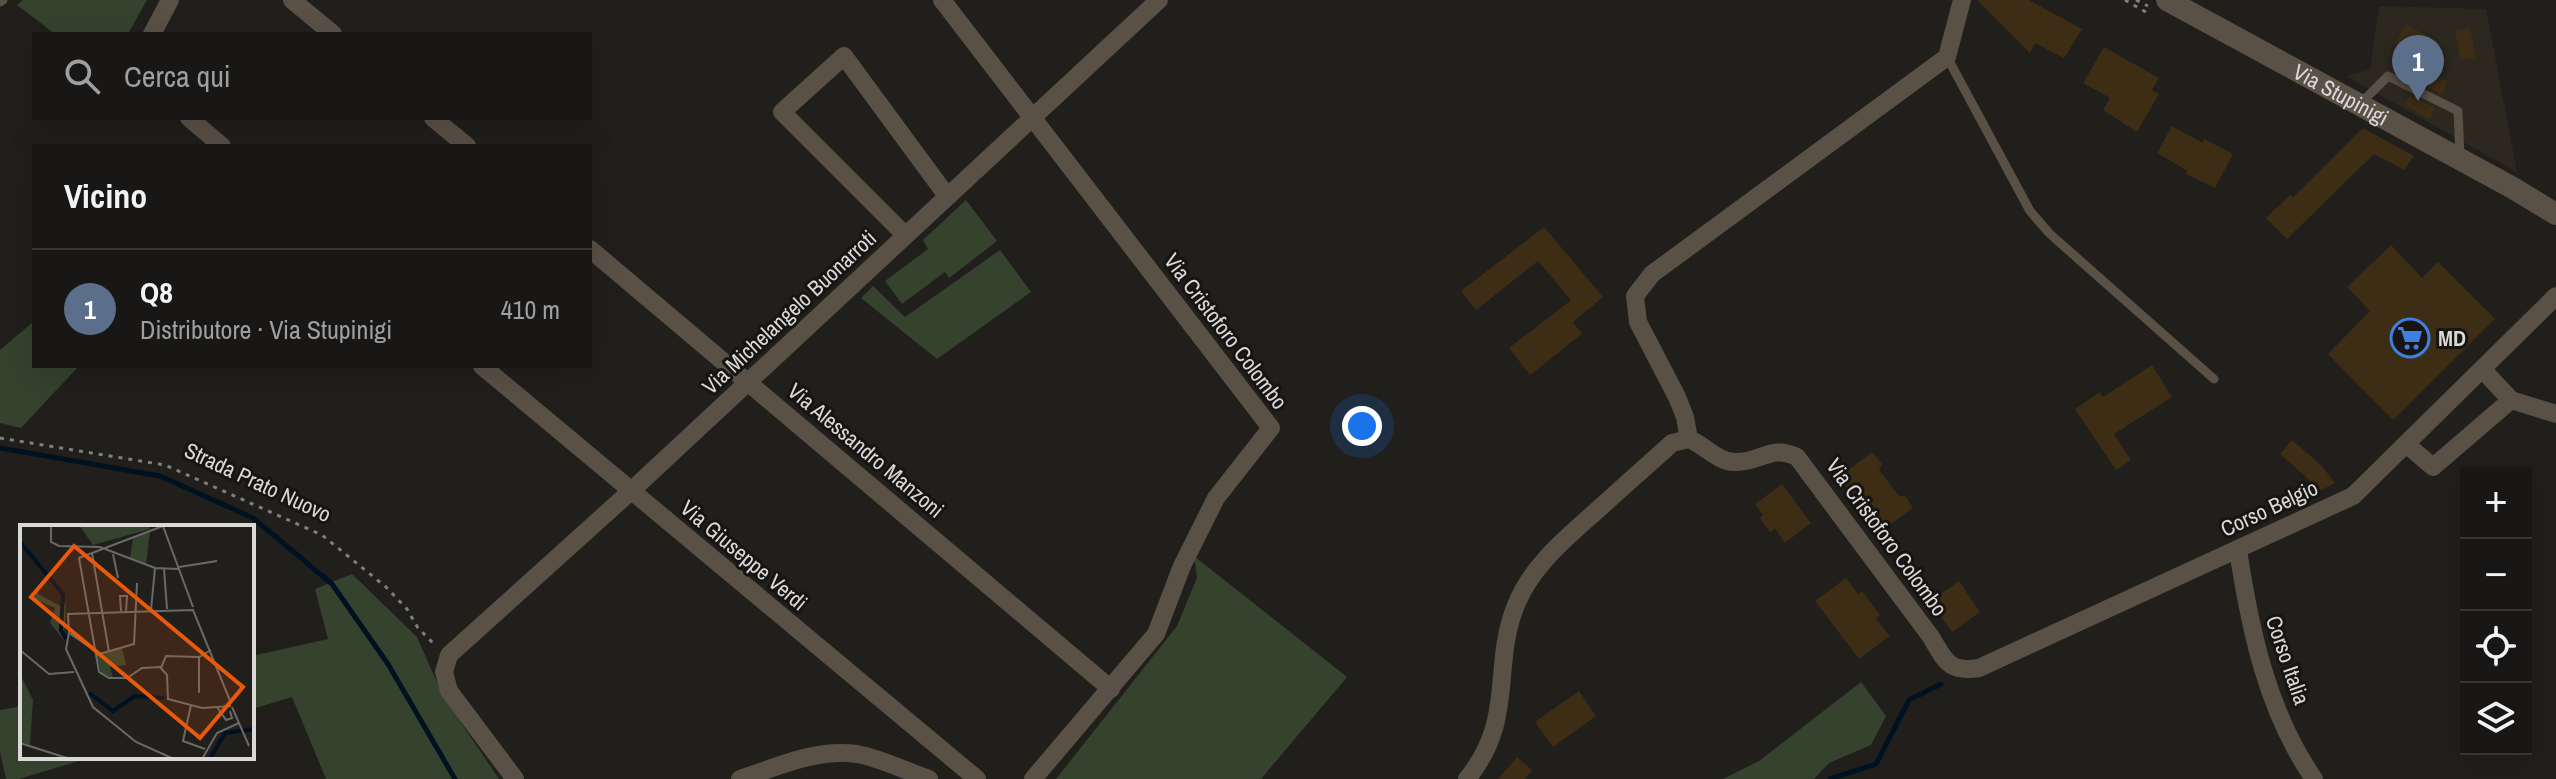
<!DOCTYPE html>
<html lang="it">
<head>
<meta charset="utf-8">
<style>
	body { margin:0; font-family:"Archivo Narrow",sans-serif; background:#252422; color:#f1f3f6 }
	.controls { position:absolute; right:24px; bottom:24px; display:grid; overflow:hidden; border-radius:0px; box-shadow:0 8px 32px #0002 }
	.controls button { width:72px; height:72px; display:grid; place-items:center; padding:0; border:0; border-bottom:2px solid #363634; background:#181715; color:#f1f3f6; font:40px sans-serif }
	.you { position:absolute; left:1362px; top:426px; width:28px; height:28px; margin:-20px; border:6px solid #fff; border-radius:50%; background:#1a73e8; box-shadow:0 0 0 12px #1a73e833 }
	.badge { display:grid; place-items:center; width:52px; height:52px; border-radius:50%; background:#1a73e8; color:#fff; font-size:26px; font-weight:700 }
	.pin { position:absolute; translate:-50% -66px; filter:drop-shadow(0 2px 4px #0008) }
	.pin::after { content:''; position:absolute; top:42px; width:28px; height:24px; background:inherit; clip-path:polygon(0 0,100% 0,50% 100%) }
	.list { margin:0; padding:0; list-style:none }
	h2 { display:flex; justify-content:space-between; align-items:center; height:104px; margin:0; padding:0 32px; font-size:34px }
	h2 small { font-size:26px; font-weight:400; color:#9f9fa0 }
	.list li { display:grid; grid-template-columns:52px 1fr auto; gap:24px; align-items:center; box-sizing:border-box; height:120px; padding:0 32px; border-top:2px solid #363634 }
	.list b { display:block; font-size:30px; white-space:nowrap }
	.list p { margin:0; font-size:26px; white-space:nowrap; color:#9f9fa0 }
	.list em { font-size:26px; font-style:normal; color:#9f9fa0 }
	.icon { flex:none; width:44px; height:44px; fill:none; stroke:currentColor; stroke-width:2; stroke-linecap:round; stroke-linejoin:round }
	.map { position:relative; flex:none; width:2556px; height:779px; overflow:hidden }
	.search { position:absolute; background:#181715; box-shadow:0 8px 32px #0002; left:32px; top:32px; width:560px; height:88px; display:flex; align-items:center; gap:20px; box-sizing:border-box; padding:0 28px; border-radius:0px; color:#9f9fa0; font-size:30px }
	.panel { position:absolute; background:#181715; box-shadow:0 8px 32px #0002; left:32px; top:144px; width:560px; height:224px; border-radius:0px }
	.map>svg:first-child { display:block }
</style>
</head>
<body>
<div class="map">
<svg width="2556" height="779" viewBox="0 0 2556 779">
	<rect width="100%" height="100%" fill="#201f1c"/>
	<path fill="#2c2820" d="M2379,6L2486,9L2517,172L2346,76L2370,70Z"/>
	<path fill="#34422e" d="M23,0H147L128,34H55L17,5Z
		M966,200L997,241L949,278L945,272L902,304L885,281L928,249L923,240Z
		M1000,250L1031,292L937,359L861,298L873,286L905,317Z
		M34,321V366H79L21,428L0,423V350Z
		M1194,556L1347,677L1261,779H1056L1177,626L1197,578Z
		M352,574L417,637L443,696L499,779H326L292,697L252,709V656L328,639L315,589Z
		M1861,682L1886,716L1871,745L1829,763L1814,779H1723L1759,761Z
		M22,706V757H92L19,779H6L0,752V710Z"/>
	<g fill="none" stroke-linecap="round" stroke-linejoin="round">
		<path stroke="#001121" stroke-width="5" d="M0,448L160,476L253,518L332,584L388,664L455,779
			M1830,779L1876,764L1909,700L1941,684"/>
	</g>
	<path fill="#3c2d14" d="M1977,0H2029L2082,29L2064,58L2035,43L2030,53Z
		M2406,24L2437,41L2426,61L2395,44Z
		M2470,28L2476,57L2461,60L2455,31Z
		M2104,47L2159,78L2152,90L2159,94L2137,132L2103,110L2110,98L2083,83Z
		M2425,70L2447,81L2443,95L2418,82Z
		M2410,95L2435,108L2430,119L2405,105Z
		M2172,126L2203,143L2204,139L2233,154L2215,188L2186,174L2188,171L2157,153Z
		M2363,128L2414,156L2404,170L2374,154L2287,239L2266,218L2290,195L2293,197Z
		M1544,227L1603,297L1573,322L1582,334L1530,375L1509,348L1571,300L1538,261L1476,310L1461,291Z
		M2391,245L2422,278L2438,262L2495,319L2393,420L2328,354L2370,311L2347,287Z
		M2152,365L2172,397L2114,434L2131,460L2116,470L2075,409L2100,392L2103,397Z
		M2292,440L2321,465L2335,483L2318,492L2306,477L2280,454Z
		M1872,452L1882,464L1879,470L1899,496H1905L1913,508L1880,532L1839,477Z
		M1782,484L1811,523L1785,543L1775,529L1770,532L1760,518L1763,515L1755,504Z
		M1846,578L1858,594L1862,591L1880,615L1876,619L1890,636L1859,659L1815,601Z
		M1959,581L1980,612L1952,632L1930,601Z
		M1579,691L1596,716L1553,747L1535,722Z
		M1517,757L1532,770L1525,779H1498Z"/>
	<g fill="none" stroke-linecap="round" stroke-linejoin="round">
		<path stroke="#817f7d" stroke-width="3" stroke-dasharray="4 6" stroke-linecap="butt" d="M2125,0L2151,15
			M2136,0L2148,6
			M0,438L165,465L322,535L386,587L407,609L418,628L436,646"/>
		<path stroke="#595046" stroke-width="9" d="M0,2L3,0
			M1947,57L2030,211L2050,234L2214,379
			M2361,103L2388,76L2458,111L2460,156"/>
		<path stroke="#595046" stroke-width="18" d="M292,0L333,34
			M942,0L1271,428L1216,498L1182,566L1156,634L1033,779
			M152,34L170,0
			M189,118L222,146
			M433,118L467,146
			M905,235L782,112L844,56L947,196
			M590,249L1111,689
			M482,366L977,779
			M2482,369L2511,400L2556,414
			M1689,439L1685,417L1677,397L1638,322L1635,296L1652,274L1947,57L1962,0
			M2406,444L2433,467L2511,400
			M2238,550C2250,629 2267,711 2314,779
			M515,779L449,691L444,672L449,655L631,491L1159,0
			M740,779C777,767 817,748 857,754C880,758 906,771 929,779
			M1467,779C1516,719 1491,667 1516,605C1533,563 1570,535 1603,505C1626,484 1649,464 1672,443L1689,439C1705,445 1717,462 1735,462C1760,463 1771,444 1797,457L1931,637C1945,660 1948,673 1979,668L2353,496L2556,296"/>
		<path stroke="#595046" stroke-width="22" id="s1" d="M2167,0L2513,188L2556,214"/>
	</g>
	<defs>
		<symbol id="supermarket-ring" viewBox="-11 -11 22 22"><circle r="9.5" fill="#171513" stroke="#3f7fe0" stroke-width="1.5"/><path d="M-6-5.5h2.5l.6 2H6L4.5 2H-2.5L-4.4-4H-6ZM-1.5 3.2a1.3 1.3 0 1 0 .1 0ZM3 3.2a1.3 1.3 0 1 0 .1 0Z" fill="#3f7fe0"/></symbol>
	</defs>
	<g fill-rule="evenodd">
		<use href="#supermarket-ring" x="2388" y="316" width="44" height="44"/>
	</g>
	<g text-anchor="middle" dominant-baseline="central" stroke-width="6" stroke-linejoin="round" paint-order="stroke">
		<g font-size="22" fill="#dbd9d8" stroke="#171513">
			<text stroke="none"><textPath href="#s1" startOffset="198">Via Stupinigi</textPath></text>
			<text transform="translate(789 312) rotate(-43)">Via Michelangelo Buonarroti</text>
			<text transform="translate(1226 331) rotate(53)">Via Cristoforo Colombo</text>
			<text transform="translate(866 450) rotate(40)">Via Alessandro Manzoni</text>
			<text transform="translate(258 482) rotate(25)">Strada Prato Nuovo</text>
			<text transform="translate(2269 508) rotate(-25)">Corso Belgio</text>
			<text transform="translate(1887 537) rotate(54)">Via Cristoforo Colombo</text>
			<text transform="translate(744 555) rotate(40)">Via Giuseppe Verdi</text>
			<text transform="translate(2288 660) rotate(71)">Corso Italia</text>
		</g>
		<g font-size="22" font-weight="bold" fill="#dbd9d8" stroke="#171513" text-anchor="start">
			<text x="2438" y="338">MD</text>
		</g>
	</g>
	<g transform="translate(20 525)">
		<rect width="234" height="234" fill="#201f1c"/>
		<path d="M59,0H129L130,4L73,20ZM130,7L126,39L110,34L113,13ZM15,67L40,81L46,78L44,115L30,98L35,83L12,73ZM102,123L106,140L90,142L93,153L81,149L77,131ZM0,149L13,175L10,220L0,217Z" fill="#34422e"/>
		<path fill="none" stroke="#001121" stroke-width="4" d="M0,17L43,69L41,105L46,114M69,168L93,186L115,171L144,173M190,234L205,208L234,204"/>
		<path fill="none" stroke="#6b6967" stroke-width="2" d="M31,0V17L39,21L80,22L135,43L159,44M143,1L59,33L79,147L89,153H107L122,143L140,142L147,150L148,174L182,183L211,181M143,1L173,82M72,28L89,127M93,29L98,53M159,42L197,36M144,44L147,84M131,85L135,43M101,86L100,71H107L106,86M49,108L48,89L173,85L211,178M49,108L46,124L73,182L116,217L154,234M49,108L74,125M0,125L29,149L54,147M76,130L114,119L117,58M141,143L146,131L179,132L191,125M179,168V132M171,180L163,216L185,224M197,182L206,195L212,193L210,186M212,182L229,221M0,218L50,234M182,234L197,208L219,198"/>
		<path fill="#e8590c" fill-opacity="0.15" stroke="#e8590c" stroke-width="4" d="M54,21L223,162L180,213L11,72Z"/>
		<rect width="234" height="234" fill="none" stroke="#dbd9d8" stroke-width="4"/>
	</g>
</svg>
<div class="controls">
<button>+</button>
<button>−</button>
<button><svg class="icon" aria-label="locate" viewBox="0 0 24 24"><circle cx="12" cy="12" r="6"/><path d="M12 2v4M12 18v4M2 12h4M18 12h4"/></svg></button>
<button><svg class="icon" aria-label="layers" viewBox="0 0 24 24"><path d="M12 4l9 5-9 5-9-5zM3 14l9 5 9-5"/></svg></button>
</div>
<div class="you"></div>
<div class="pin badge" style="left:2418px;top:101px;background:#5c6f8a">1</div>
<div class="search"><svg class="icon" aria-label="search" viewBox="0 0 24 24"><circle cx="10" cy="10" r="6"/><path d="M15 15l6 6"/></svg>Cerca qui</div>
<section class="panel">
<h2>Vicino<small></small></h2>
<ul class="list">
<li><span class="badge" style="background:#5c6f8a">1</span><div><b>Q8</b><p>Distributore · Via Stupinigi</p></div><em>410 m</em></li>
</ul>
</section>
</div>
</body>
</html>
